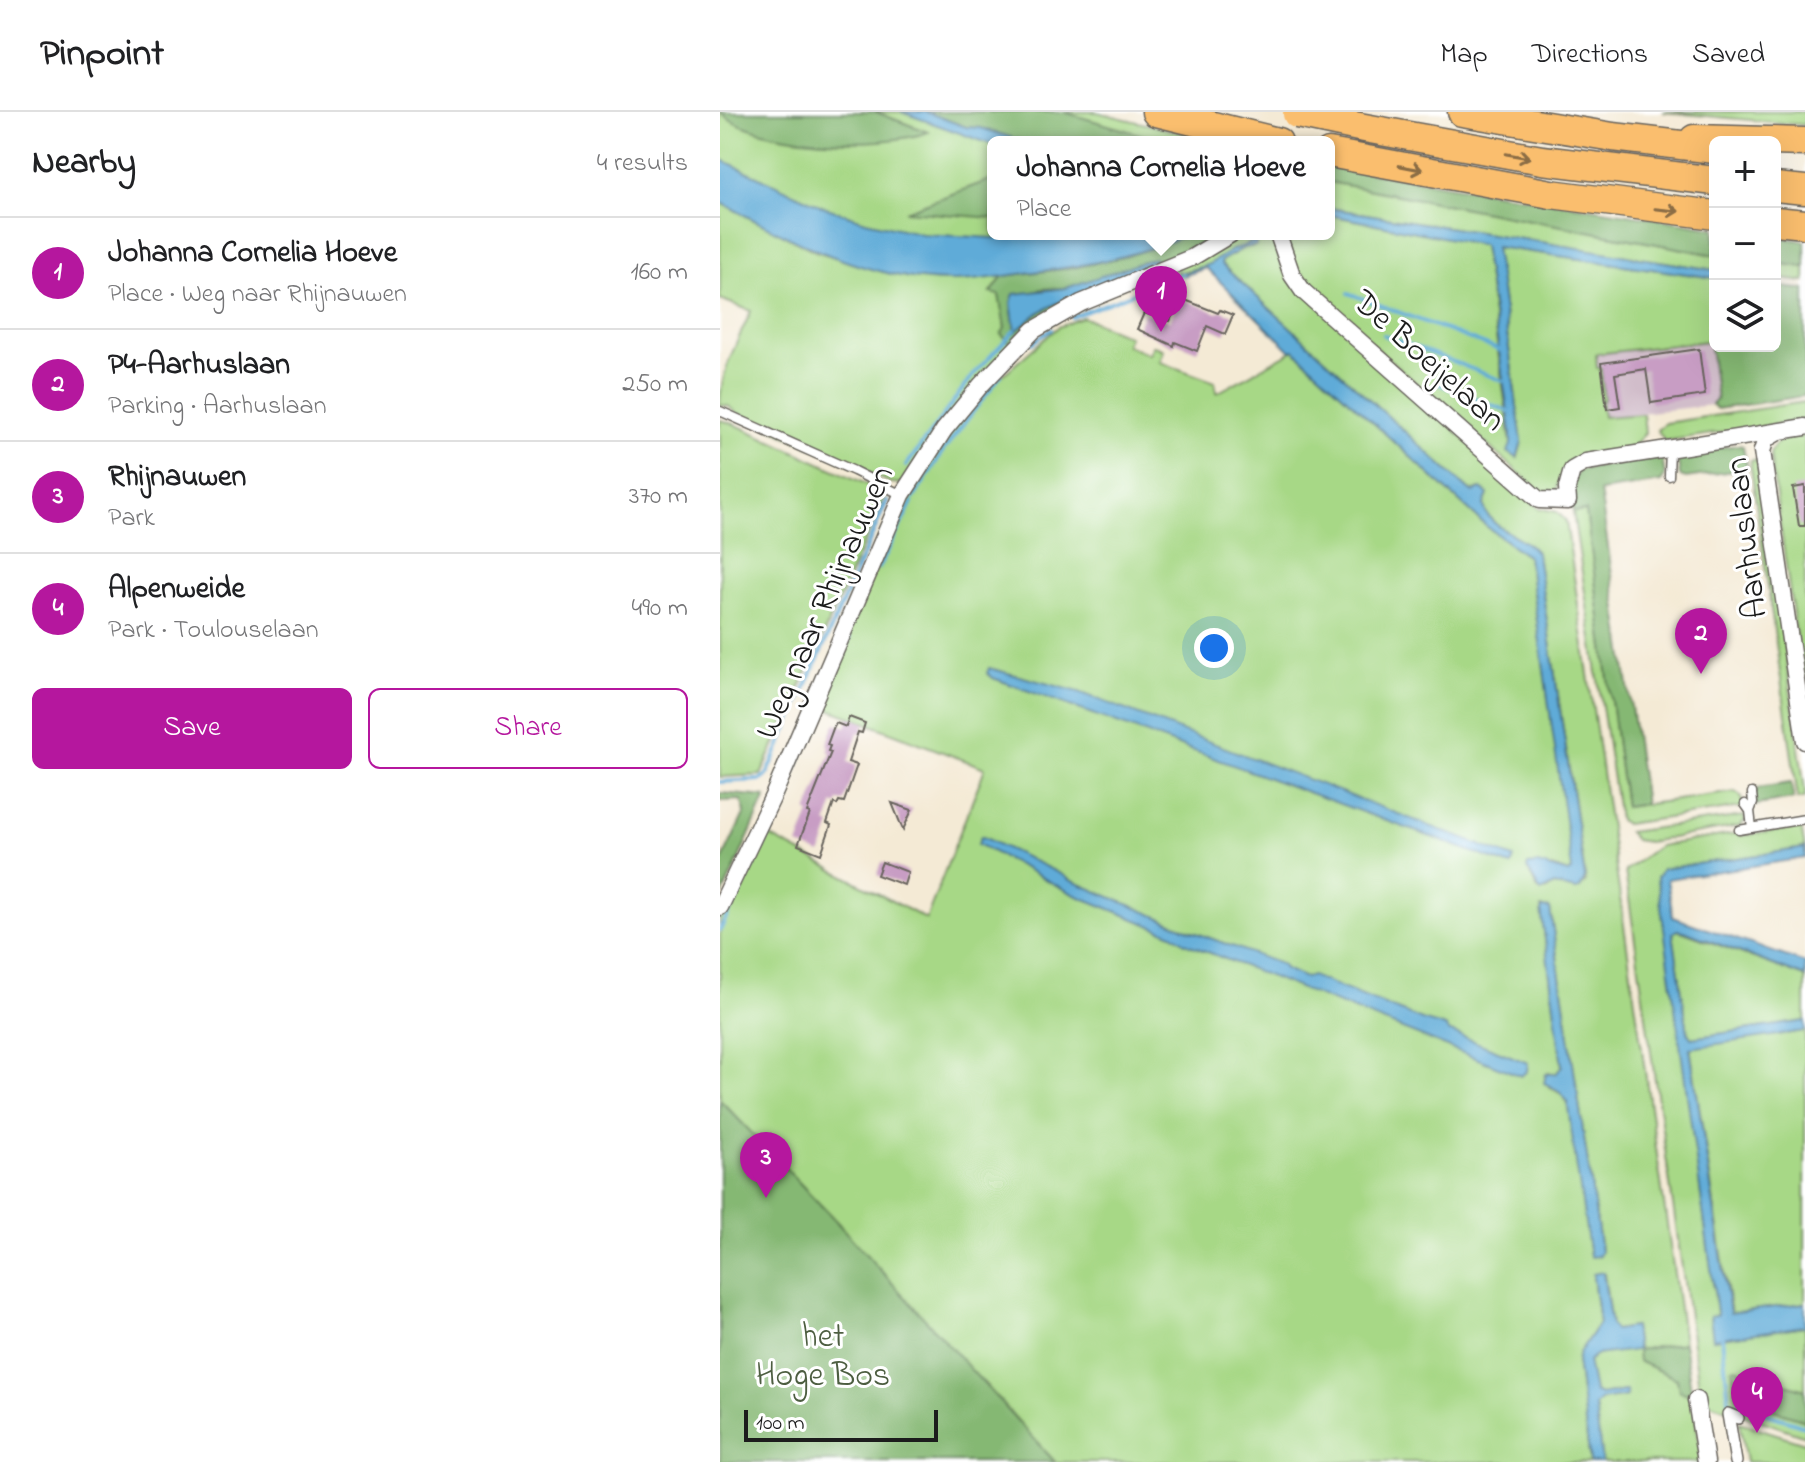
<!DOCTYPE html>
<html lang="en">
<head>
<meta charset="utf-8">
<style>
	body { margin:0; font-family:"Indie Flower",sans-serif; background:#f6f6f6; color:#202124 }
	.controls { position:absolute; right:24px; top:24px; display:grid; overflow:hidden; border-radius:12px; box-shadow:0 8px 32px #0002 }
	.controls button { width:72px; height:72px; display:grid; place-items:center; padding:0; border:0; border-bottom:2px solid #e0e0e0; background:#fff; color:#202124; font:40px sans-serif }
	.scale { position:absolute; left:24px; bottom:20px; width:194px; box-sizing:border-box; padding-left:8px; border:4px solid #1c1c1c; border-top:0; font-size:22px; line-height:28px; white-space:nowrap; color:#1c1c1c; -webkit-text-stroke:6px #fff; paint-order:stroke }
	.you { position:absolute; left:494px; top:536px; width:28px; height:28px; margin:-20px; border:6px solid #fff; border-radius:50%; background:#1a73e8; box-shadow:0 0 0 12px #1a73e833 }
	.badge { display:grid; place-items:center; width:52px; height:52px; border-radius:50%; background:#b5179e; color:#fff; font-size:26px; font-weight:700 }
	.pin { position:absolute; translate:-50% -66px; filter:drop-shadow(0 2px 4px #0008) }
	.pin::after { content:''; position:absolute; top:42px; width:28px; height:24px; background:inherit; clip-path:polygon(0 0,100% 0,50% 100%) }
	.popup { position:absolute; left:267px; top:24px; width:348px; height:104px; box-sizing:border-box; display:grid; place-content:center; border-radius:12px; background:#fff; filter:drop-shadow(0 2px 6px #0005); font-size:26px; white-space:nowrap; color:#757577 }
	.popup b { font-size:30px; color:#202124 }
	.popup::after { content:''; position:absolute; left:50%; top:100%; margin-left:-16px; border:16px solid transparent; border-top-color:#fff }
	.list { margin:0; padding:0; list-style:none }
	h2 { display:flex; justify-content:space-between; align-items:center; height:104px; margin:0; padding:0 32px; font-size:34px }
	h2 small { font-size:26px; font-weight:400; color:#757577 }
	.list li { display:grid; grid-template-columns:52px 1fr auto; gap:24px; align-items:center; box-sizing:border-box; height:112px; padding:0 32px; border-top:2px solid #e0e0e0 }
	.list b { display:block; font-size:30px; white-space:nowrap }
	.list p { margin:0; font-size:26px; white-space:nowrap; color:#757577 }
	.list em { font-size:26px; font-style:normal; color:#757577 }
	.actions { display:flex; gap:16px; padding:24px 32px }
	.actions a { flex:1; padding:18px 0; border:2px solid #b5179e; border-radius:12px; text-align:center; font-size:28px; color:#b5179e }
	.actions .main { background:#b5179e; color:#fff }
	.icon { flex:none; width:44px; height:44px; fill:none; stroke:currentColor; stroke-width:2; stroke-linecap:round; stroke-linejoin:round }
	.map { position:relative; flex:none; width:1085px; height:1350px; overflow:hidden }
	header { display:flex; align-items:center; gap:48px; box-sizing:border-box; height:112px; padding:0 40px; background:#fff; border-bottom:2px solid #e0e0e0 }
	header strong { font-size:38px }
	nav { display:flex; gap:44px; margin-inline-start:auto; font-size:28px }
	main { display:flex }
	aside { flex:1; background:#fff }
	.map>svg:first-child { display:block }
</style>
</head>
<body>
<header>
<strong>Pinpoint</strong>
<nav><a>Map</a><a>Directions</a><a>Saved</a></nav>
</header>
<main>
<aside>
<h2>Nearby<small>4 results</small></h2>
<ul class="list">
<li><span class="badge">1</span><div><b>Johanna Cornelia Hoeve</b><p>Place · Weg naar Rhijnauwen</p></div><em>160 m</em></li>
<li><span class="badge">2</span><div><b>P4-Aarhuslaan</b><p>Parking · Aarhuslaan</p></div><em>250 m</em></li>
<li><span class="badge">3</span><div><b>Rhijnauwen</b><p>Park</p></div><em>370 m</em></li>
<li><span class="badge">4</span><div><b>Alpenweide</b><p>Park · Toulouselaan</p></div><em>490 m</em></li>
</ul>
<div class="actions"><a class="main">Save</a><a>Share</a></div>
</aside>
<div class="map">
<svg width="1085" height="1350" viewBox="0 0 1085 1350">
	<rect width="100%" height="100%" fill="#fff"/>
	<filter id="ink" filterUnits="userSpaceOnUse"><feTurbulence type="fractalNoise" baseFrequency=".0125" numOctaves="2"/><feDisplacementMap in="SourceGraphic" scale="16" xChannelSelector="R" yChannelSelector="G"/><feConvolveMatrix kernelMatrix="1 2 1 2 8 2 1 2 1" color-interpolation-filters="sRGB"/></filter>
	<filter id="wash" filterUnits="userSpaceOnUse"><feTurbulence type="fractalNoise" baseFrequency=".006" numOctaves="4" result="noise"/><feDisplacementMap in="SourceGraphic" scale="32" xChannelSelector="R" yChannelSelector="G"/><feGaussianBlur stdDeviation="1.8" result="paint"/><feColorMatrix in="noise" values="0 0 0 0 0 0 0 0 0 0 0 0 0 0 0 0 0 1.4 0 .05"/><feComposite in="paint" operator="in"/></filter>
	<g filter="url(#wash)">
		<rect width="100%" height="100%" fill="#f4ead5"/>
		<path fill="#d1bdca" d="M989,227L997,287L992,293L883,305L876,242Z"/>
		<path fill="#a7d886" stroke="#627a51" stroke-width="2" fill-rule="evenodd" d="M0,0H377L499,30H273V122H389L353,131L126,121L0,65Z
			M943,0H1085V13Z
			M609,70L995,143V158L609,96Z
			M0,90L95,139L172,162L234,169L283,164L271,181L279,182L285,216L292,233L183,372L171,371L17,301L8,294L0,293C0,259 18,229 31,199L0,187Z
			M609,103L763,133L791,332L798,345L802,330L775,135L995,166V228L876,242L877,256H881L884,288L881,289L883,305L923,302L925,321L912,336L850,349L842,360L836,380L822,381L581,170L564,122H609Z
			M516,122H551L564,160L819,396L837,400L846,409L964,1231L918,1238V1249L957,1267L972,1283L982,1350H882L875,1294L881,1288L906,1284L905,1279L880,1283L874,1280L868,1249L875,1243L917,1237L914,1215L895,1218L891,1213L884,1161L873,1162V1165L879,1211L859,1241L857,1249L870,1350H335L263,1270L0,1350V991L120,1113L0,988V806L42,720L206,807L265,656L96,592L195,368L264,276L277,268L338,215L363,205L409,224L406,233L429,242L433,233L444,238L440,250L495,270L497,281L574,238L766,414L808,445L852,752V758L848,761L833,755L810,762L818,778L826,779L834,773L856,778L866,770L817,442C804,423 766,417 764,392L768,383L761,377L750,379L501,152V149L524,136L536,134L534,129L489,153L456,161L457,156ZM821,796L830,797L881,1139L870,1144L851,1000L843,983L829,975L828,961L836,962L842,954Z
			M1055,151L1085,155V170L1055,166Z
			M1085,290V308L945,329L937,318L945,311Z
			M0,308L12,311L166,381L41,663L0,665Z
			M1085,324V587L1050,342C1054,326 1070,326 1085,324Z
			M1037,347L1085,678V686L1078,687L1030,349Z
			M866,399L905,695L1015,680L1021,684L1023,695L906,712L899,708L853,400Z
			M1024,704L1025,710L1021,711V714L928,730L915,728L908,720Z
			M1081,716L1085,736L943,757L961,935L997,1200L993,1227L1085,1214V1278L1012,1257L1017,1286L1085,1308V1324L981,1288L905,759L939,734L1019,721L1020,724Z
			M958,818L1085,865V909L971,926L968,921L953,821Z
			M1085,919V1191L1011,1201L970,935Z
			M1019,1310L1085,1331V1350H1026Z"/>
		<path fill="#85b873" stroke="#506a48" stroke-width="2" fill-rule="evenodd" d="M0,0H156L208,20C163,37 35,33 0,0Z
			M206,0H344L446,30H305L261,16L246,15Z
			M609,54L995,116V143L609,70Z
			M273,67V106L185,99Z
			M468,122H503L292,233L281,222L285,216L279,183L271,181L283,164L353,156L408,144ZM434,146L435,150L342,189L321,199L295,220L291,190L322,177L345,176L362,172Z
			M1055,125L1085,129V155L1055,151Z
			M1055,174L1085,178V284L997,297L992,293L997,287L989,227L995,228V234H1055Z
			M1018,333L1023,334L1027,357L966,366L960,364L958,350L962,341Z
			M942,345L945,364L941,370L880,379L925,692L905,695L866,399L853,400L851,372L859,358Z
			M1071,671L1074,687L1036,693L1035,681L1038,676Z
			M0,681L46,685L0,789V753L25,700L21,688L0,689Z
			M0,988L113,1106L335,1350H0Z
			M964,1231L972,1283L959,1279L957,1267L918,1249L917,1238Z
			M1015,1256L1085,1278V1308L1017,1286L1012,1257Z"/>
		<path fill="#5fabd8" stroke="#3e647a" stroke-width="2" d="M181,0H206L246,15L261,16L305,30H273V33Z
			M0,47L104,95L146,109L203,122L275,126L317,122H468C419,144 367,154 314,160C288,163 262,169 235,169C150,170 73,129 0,90Z
			M609,96L995,158V166L775,135L802,330L797,346L788,340L791,332V320L763,133L609,103Z
			M536,129V134L524,136L501,149V152L750,379L754,380L761,377L768,382L764,392C766,418 805,422 817,442L865,766L860,777L856,778L834,773L821,780L807,756L808,753L818,752L848,761L852,758L808,445L766,414L574,238L571,239L486,156L464,164L461,162L489,152L512,138Z
			M434,146L435,150L342,189L321,199L295,220L291,190L294,182L346,176Z
			M269,556L359,580L794,746L792,753H788L273,566L267,561Z
			M261,724L341,762L350,768L474,820L563,853V856L585,866L592,864L702,908L726,915L728,919L808,951L807,959L801,964L465,831L452,822L355,783L258,732Z
			M1085,736V746L947,767L953,805L1085,851V865L964,819L957,818L953,821L968,921L971,926L1085,909V919L970,936L1010,1201L1085,1191V1214L993,1227L990,1204L997,1203V1200L937,766L942,757Z
			M823,796L830,797L881,1139L879,1144L870,1145L847,989L839,979L824,971L826,962H836L842,954L821,798Z
			M883,1160L891,1213L895,1218L914,1215L917,1238L875,1243L868,1249L874,1280L880,1283L906,1279L907,1284L881,1288L875,1294L882,1350H870L857,1249L859,1241L879,1211L873,1165V1162Z"/>
		<g fill="none" stroke-linecap="round" stroke-linejoin="round">
			<path stroke="#5fabd8" stroke-width="4" d="M628,181L779,238
				M352,205L462,162
				M664,223L783,269
				M312,231L331,217
				M719,272L788,299
				M186,354L253,263L294,219
				M194,386L223,339L281,263
				M159,456L192,390
				M0,670L40,668L47,663L167,389
				M0,818L49,721L129,526
				M1002,1226L1009,1290L1085,1314"/>
		</g>
		<g id="blocks">
			<path fill="#c89dc4" d="M460,186L498,201L500,198L513,203L505,222L487,214L477,239L455,230L454,234L417,217L424,201L450,209Z
				M979,237L985,283L931,291L926,257L895,262L900,295L887,297L881,251Z
				M1085,374V414H1079L1073,376Z
				M129,605L145,611L142,621L138,620L128,650L137,653L124,690L119,689L117,693L114,691L107,711L111,713L101,742L78,733L90,701L87,700L111,640L108,639L110,634L107,633L114,614L116,611L126,615Z
				M172,691L192,698L183,718Z
				M162,750L188,760L184,773L157,763Z"/>
		</g>
	</g>
	<g filter="url(#ink)">
		<use href="#blocks" fill-opacity="0" stroke="#68645d" stroke-width="2"/>
		<g fill="none" stroke-linecap="round" stroke-linejoin="round">
			<defs>
				<path id="service" d="M0,299L134,359L182,383
					M949,364L950,337
					M1025,692L1030,699L1032,716
					M1030,699L1033,691L1032,681
					M1019,718L1085,707"/>
				<path id="pedestrian" d="M1016,1350L1008,1302L1018,1306"/>
				<path id="minor" d="M558,122L572,163L583,179L819,388L848,389L847,376L852,358L866,350L1085,315
					M1058,320L1046,327L1042,339L1085,629
					M0,795L54,682L182,383L224,318L261,273L314,218L361,191L471,146L511,122
					M976,1288L986,1350"/>
				<path id="motorway" d="M436,0L558,30
					M742,0L893,25L995,37
					M639,15L822,48L995,69
					M974,27L1085,30
					M609,41L831,82L995,103
					M1055,75L1085,78
					M1055,109L1085,112"/>
			</defs>
			<use href="#service" stroke="#68645d" stroke-width="11"/>
			<use href="#pedestrian" stroke="#68645d" stroke-width="14"/>
			<use href="#minor" stroke="#68645d" stroke-width="19"/>
			<use href="#motorway" stroke="#68645d" stroke-width="31"/>
			<use href="#service" stroke="#fff" stroke-width="8"/>
			<use href="#pedestrian" stroke="#fff" stroke-width="11"/>
			<use href="#minor" stroke="#fff" stroke-width="16"/>
			<use href="#motorway" stroke="#fabe6e" stroke-width="28"/>
			<defs>
				<path id="motorway-bridge" d="M577,2L639,15"/>
			</defs>
			<use href="#motorway-bridge" stroke="#68645d" stroke-width="31" stroke-linecap="butt"/>
			<use href="#motorway-bridge" stroke="#fabe6e" stroke-width="28"/>
		</g>
		<defs><path id="oneway-shaft" d="M-6 0H5M1.5-3L5.5 0L1.5 3" fill="none" stroke-width="1.6" stroke-linecap="round" stroke-linejoin="round" transform="scale(2)"/></defs>
		<g stroke="#8b6d45">
			<use href="#oneway-shaft" transform="translate(798 44) rotate(10)"/>
			<use href="#oneway-shaft" transform="translate(691 56) rotate(11)"/>
			<use href="#oneway-shaft" transform="translate(947 98) rotate(6)"/>
		</g>
	</g>
	<g text-anchor="middle" dominant-baseline="central" stroke-width="6" stroke-linejoin="round" paint-order="stroke">
		<g font-size="34" fill="#1c1c1c" stroke="#fff">
			<text transform="translate(708 250) rotate(42)">De Boeijelaan</text>
			<text transform="translate(1028 426) rotate(-97)">Aarhuslaan</text>
			<text transform="translate(106 491) rotate(-66)">Weg naar Rhijnauwen</text>
		</g>
		<g font-size="34" fill="#4d5e41" stroke="#fff">
			<text x="103" y="1226">het<tspan x="103" dy="39">Hoge Bos</tspan></text>
		</g>
	</g>
</svg>
<div class="controls">
<button>+</button>
<button>−</button>
<button><svg class="icon" aria-label="layers" viewBox="0 0 24 24"><path d="M12 4l9 5-9 5-9-5zM3 14l9 5 9-5"/></svg></button>
</div>
<div class="scale">100 m</div>
<div class="you"></div>
<div class="pin badge" style="left:441px;top:220px">1</div>
<div class="popup"><b>Johanna Cornelia Hoeve</b>Place</div>
<div class="pin badge" style="left:981px;top:562px">2</div>
<div class="pin badge" style="left:46px;top:1086px">3</div>
<div class="pin badge" style="left:1037px;top:1321px">4</div>
</div>
</main>
</body>
</html>
